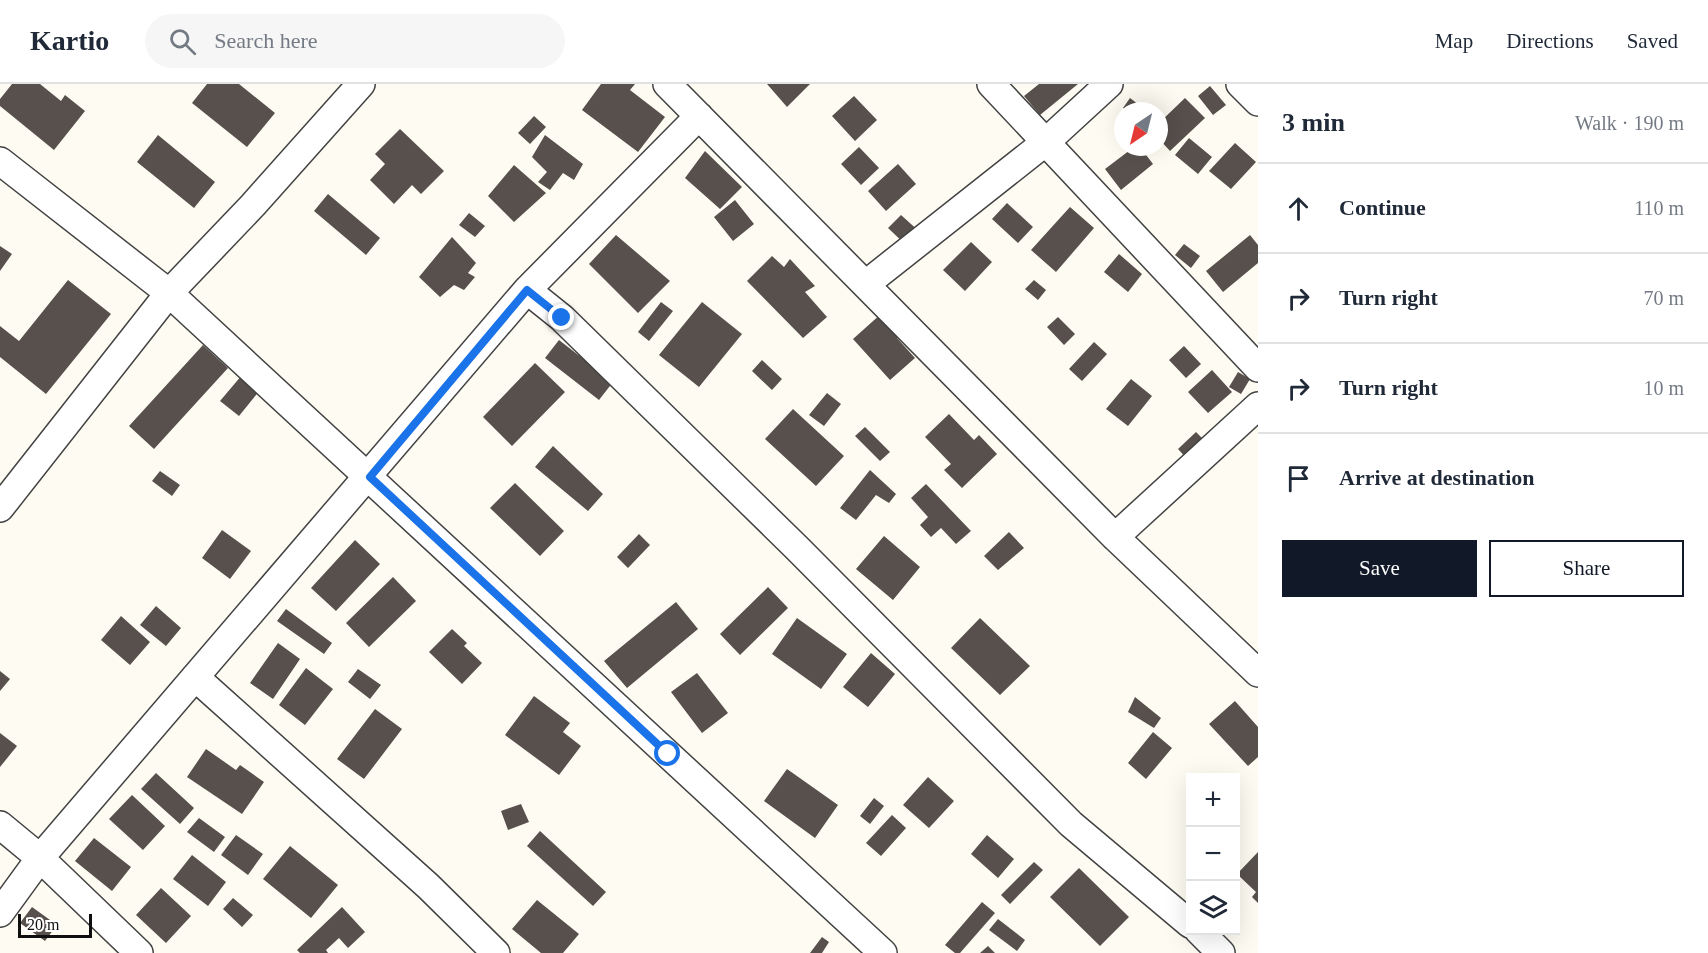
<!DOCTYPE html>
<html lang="en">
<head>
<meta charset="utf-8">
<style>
	body { margin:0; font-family:Georgia,serif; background:#f6f6f7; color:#1f2937 }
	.controls { position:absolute; right:18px; bottom:18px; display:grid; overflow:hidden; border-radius:0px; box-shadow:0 6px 24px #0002 }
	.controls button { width:54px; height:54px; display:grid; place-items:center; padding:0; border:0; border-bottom:2px solid #e0e1e3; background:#fff; color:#1f2937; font:30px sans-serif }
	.compass { position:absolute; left:1114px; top:18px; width:54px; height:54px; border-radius:50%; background:#fff; box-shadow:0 6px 24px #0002; rotate:215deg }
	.scale { position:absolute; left:18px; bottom:15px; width:74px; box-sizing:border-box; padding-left:6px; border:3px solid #0f0f0f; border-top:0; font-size:16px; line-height:21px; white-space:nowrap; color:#0f0f0f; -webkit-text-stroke:4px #fff; paint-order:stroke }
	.stop { position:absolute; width:18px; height:18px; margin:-14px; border:4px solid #1a73e8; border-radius:50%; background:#fff }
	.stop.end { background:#1a73e8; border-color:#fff; box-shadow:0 2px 6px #0008 }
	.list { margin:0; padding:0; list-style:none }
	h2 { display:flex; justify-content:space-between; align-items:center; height:78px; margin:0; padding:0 24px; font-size:26px }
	h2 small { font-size:20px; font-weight:400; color:#747a83 }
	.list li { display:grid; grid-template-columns:39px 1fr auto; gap:18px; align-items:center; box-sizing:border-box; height:90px; padding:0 24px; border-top:2px solid #e0e1e3 }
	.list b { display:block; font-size:22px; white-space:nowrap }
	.list em { font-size:20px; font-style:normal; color:#747a83 }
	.actions { display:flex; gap:12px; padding:18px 24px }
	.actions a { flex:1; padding:14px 0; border:2px solid #111827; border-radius:0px; text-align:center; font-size:21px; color:#111827 }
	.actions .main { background:#111827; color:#fff }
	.icon { flex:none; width:33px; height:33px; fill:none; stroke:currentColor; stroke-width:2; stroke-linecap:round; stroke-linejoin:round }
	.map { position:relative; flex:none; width:1258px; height:869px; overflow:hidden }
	header { display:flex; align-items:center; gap:36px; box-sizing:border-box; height:84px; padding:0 30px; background:#fff; border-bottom:2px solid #e0e1e3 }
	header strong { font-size:28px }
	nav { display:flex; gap:33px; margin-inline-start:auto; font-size:21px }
	.search { width:420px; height:54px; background:#f6f6f7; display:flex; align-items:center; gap:15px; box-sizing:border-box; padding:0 21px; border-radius:33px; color:#747a83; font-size:22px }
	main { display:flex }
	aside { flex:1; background:#fff }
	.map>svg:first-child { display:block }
</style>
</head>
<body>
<header>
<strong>Kartio</strong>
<div class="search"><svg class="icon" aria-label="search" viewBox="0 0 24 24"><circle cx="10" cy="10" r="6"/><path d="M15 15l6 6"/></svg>Search here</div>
<nav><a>Map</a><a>Directions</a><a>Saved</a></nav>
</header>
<main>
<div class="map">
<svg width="1258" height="869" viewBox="0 0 1258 869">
	<rect width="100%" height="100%" fill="#fefcf2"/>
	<path fill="#57504c" d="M12,0H40L61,17L65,11L85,27L54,66L0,22V15Z
		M207,0H239L275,29L247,63L192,19Z
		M601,0H635L630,6L665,33L638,68L582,26Z
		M767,0H810L787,23Z
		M1039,0H1078L1040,31L1024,12Z
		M1210,2L1226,21L1213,31L1198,12Z
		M854,12L877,36L855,57L832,32Z
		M1130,14L1147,27H1127L1123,24Z
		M1185,14L1205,34L1170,67L1159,55V39Z
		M534,32L546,43L530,60L518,49Z
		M400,45L444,87L421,110L412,101L394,120L370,96L385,80L375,70Z
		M158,51L215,98L194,124L137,78Z
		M545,51L583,80L574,96L563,89L550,106L538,98L547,88L532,73Z
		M1189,54L1212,73L1198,90L1175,71Z
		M1235,59L1256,78L1231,105L1209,87Z
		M859,63L879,84L861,101L841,80Z
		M1134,63H1140L1153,80L1121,106L1105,85Z
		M705,67L742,103L720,125L685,94Z
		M898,80L916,100L886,127L868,107Z
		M514,81L546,109L514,138L488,112Z
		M328,110L380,154L366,171L314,127Z
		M735,116L754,140L733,157L714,133Z
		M1007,119L1033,143L1018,159L992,135Z
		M1070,123L1094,144L1056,188L1031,166Z
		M469,129L485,142L475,153L459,141Z
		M901,131L921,149L908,163L888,144Z
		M616,151L670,197L638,229L589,180Z
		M1250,151L1258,161V179L1223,208L1206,187Z
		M452,153L476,179L468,189L475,193L464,206L454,201L440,213L419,193Z
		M971,158L992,178L965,207L943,186Z
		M1184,160L1200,172L1191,184L1175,171Z
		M0,162L12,170L0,187Z
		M1119,170L1142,190L1128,208L1104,188Z
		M772,172L784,183L790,175L815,202L805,208L827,233L803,254L747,197Z
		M68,196L111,230L46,310L0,273V242L19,257Z
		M1034,196L1046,206L1038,216L1025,205Z
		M661,218L673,227L649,257L638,248Z
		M702,218L742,250L699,303L659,271Z
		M882,229L901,250L897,254L915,274L890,296L853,255Z
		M1058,233L1075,250L1064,261L1047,243Z
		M559,256L613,298L599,316L545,274Z
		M1094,258L1107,270L1082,297L1069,285Z
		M203,261L228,284L154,365L129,342Z
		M1184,262L1201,280L1186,294L1169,276Z
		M762,276L782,295L772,306L752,287Z
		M535,279L565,308L512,362L483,333Z
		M1212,286L1232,308L1208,329L1188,308Z
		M1238,288L1250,295L1241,310L1229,303Z
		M242,291L260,306L239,332L220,317Z
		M1131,295L1152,312L1128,342L1106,325Z
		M827,309L841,320L824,342L809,331Z
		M793,325L844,372L816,402L765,355Z
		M949,330L974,356L979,351L997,370L962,404L944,386L951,380L925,353Z
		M865,343L890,368L880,377L855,352Z
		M1196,348L1207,359L1188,376L1178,365Z
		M553,362L603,410L588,427L535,383Z
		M870,386L896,410L889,419L876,411L856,436L840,424Z
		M160,387L180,401L172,412L152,397Z
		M515,399L564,447L540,472L490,424Z
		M926,400L971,447L956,460L941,444L931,453L920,441L928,433L911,414Z
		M222,446L251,467L230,495L202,474Z
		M1009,448L1024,464L998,486L984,472Z
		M639,450L650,461L628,484L617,473Z
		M884,452L920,483L893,516L856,485Z
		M355,456L380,480L336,527L311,504Z
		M393,493L416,517L369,563L346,539Z
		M768,503L788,524L740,571L720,550Z
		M676,518L698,545L627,604L604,577Z
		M156,522L181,544L166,562L140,541Z
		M286,525L332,559L324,570L277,537Z
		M121,532L150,558L130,581L101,556Z
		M797,534L847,570L821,605L772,570Z
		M980,534L1030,582L1000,611L951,564Z
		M452,545L467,559L464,562L482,579L462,600L429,568Z
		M278,559L300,575L273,615L250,599Z
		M871,569L895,590L868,623L843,603Z
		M306,584L333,605L305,641L279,621Z
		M358,585L381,601L370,615L348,598Z
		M0,587L10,595L0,607Z
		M697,589L728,629L702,649L671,608Z
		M534,612L570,639L563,648L581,662L559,691L505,651Z
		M1135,613L1161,634L1154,644L1128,628Z
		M1235,617L1258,643V673L1248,682L1209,640Z
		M375,625L402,645L364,695L337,675Z
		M1153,648L1172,664L1146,695L1128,679Z
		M0,649L17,662L0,683Z
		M206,665L236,686L240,681L264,698L242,730L187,693Z
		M787,685L838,721L815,754L764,717Z
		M156,689L194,724L180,740L141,705Z
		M928,693L954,717L929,744L903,721Z
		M132,711L165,742L143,766L109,735Z
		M874,714L884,722L870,740L860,732Z
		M521,720L529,738L508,746L501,727Z
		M892,731L906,744L881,772L866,759Z
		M199,734L225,753L214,768L187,748Z
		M540,747L606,808L593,822L527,762Z
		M236,751L263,770L248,791L221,771Z
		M987,751L1014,775L998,794L971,770Z
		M94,754L131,783L112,807L75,777Z
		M290,762L338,801L311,834L263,795Z
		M1258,768V819L1252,813L1256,808L1237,790Z
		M192,771L226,798L208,822L173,795Z
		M1034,778L1043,786L1010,820L1001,811Z
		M1079,784L1129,833L1100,862L1050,813Z
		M161,804L191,832L166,859L136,831Z
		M233,814L253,831L242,843L223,825Z
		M537,816L579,850L563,869H541L512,845Z
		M982,818L995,829L960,869H955L945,861Z
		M32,823L57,841L45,857L20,839Z
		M342,823L365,848L348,864L339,854L326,866L328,869H300L297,866Z
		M998,835L1025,856L1017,867L989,846Z
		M822,853L829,858L822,869H810Z
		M988,862L995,869H980Z"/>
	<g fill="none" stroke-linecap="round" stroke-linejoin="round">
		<defs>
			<path id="minor" d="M667,0L1115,453L1258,589
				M991,0L1258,284
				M1240,0L1258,18
				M0,77L169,209L883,869
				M866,200L1047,57L1109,0
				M527,206L699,32
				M0,424L169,209L253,121L361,0
				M1115,453L1258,322
				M195,593L428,802L496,869
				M0,741L40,774L139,869
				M0,829L40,774L527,206L562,234L797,464L1071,740L1190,840
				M1198,846L1221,869"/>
		</defs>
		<use href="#minor" stroke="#424242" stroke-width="30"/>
		<use href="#minor" stroke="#fff" stroke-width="27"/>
	</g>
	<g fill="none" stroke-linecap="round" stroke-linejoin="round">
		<path stroke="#1a73e8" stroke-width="8" d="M562,234L527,206L370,393L668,670"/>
	</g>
</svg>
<div class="controls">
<button>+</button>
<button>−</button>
<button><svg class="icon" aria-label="layers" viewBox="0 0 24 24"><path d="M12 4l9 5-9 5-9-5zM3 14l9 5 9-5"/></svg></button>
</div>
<svg class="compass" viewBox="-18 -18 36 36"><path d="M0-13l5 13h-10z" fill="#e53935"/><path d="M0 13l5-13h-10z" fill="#747a83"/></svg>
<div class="scale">20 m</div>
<div class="stop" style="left:668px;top:670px"></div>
<div class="stop end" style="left:562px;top:234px"></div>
</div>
<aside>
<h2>3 min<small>Walk · 190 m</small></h2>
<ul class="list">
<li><svg class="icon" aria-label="ahead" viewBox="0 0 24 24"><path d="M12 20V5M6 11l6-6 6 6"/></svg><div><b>Continue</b></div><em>110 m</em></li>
<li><svg class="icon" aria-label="right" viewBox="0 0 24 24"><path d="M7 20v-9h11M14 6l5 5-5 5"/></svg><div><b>Turn right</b></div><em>70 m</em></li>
<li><svg class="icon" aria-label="right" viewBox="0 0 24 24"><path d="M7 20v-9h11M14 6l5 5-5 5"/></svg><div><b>Turn right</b></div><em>10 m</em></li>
<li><svg class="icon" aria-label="arrive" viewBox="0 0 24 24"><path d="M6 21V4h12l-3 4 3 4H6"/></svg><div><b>Arrive at destination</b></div></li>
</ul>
<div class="actions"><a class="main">Save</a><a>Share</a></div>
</aside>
</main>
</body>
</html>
